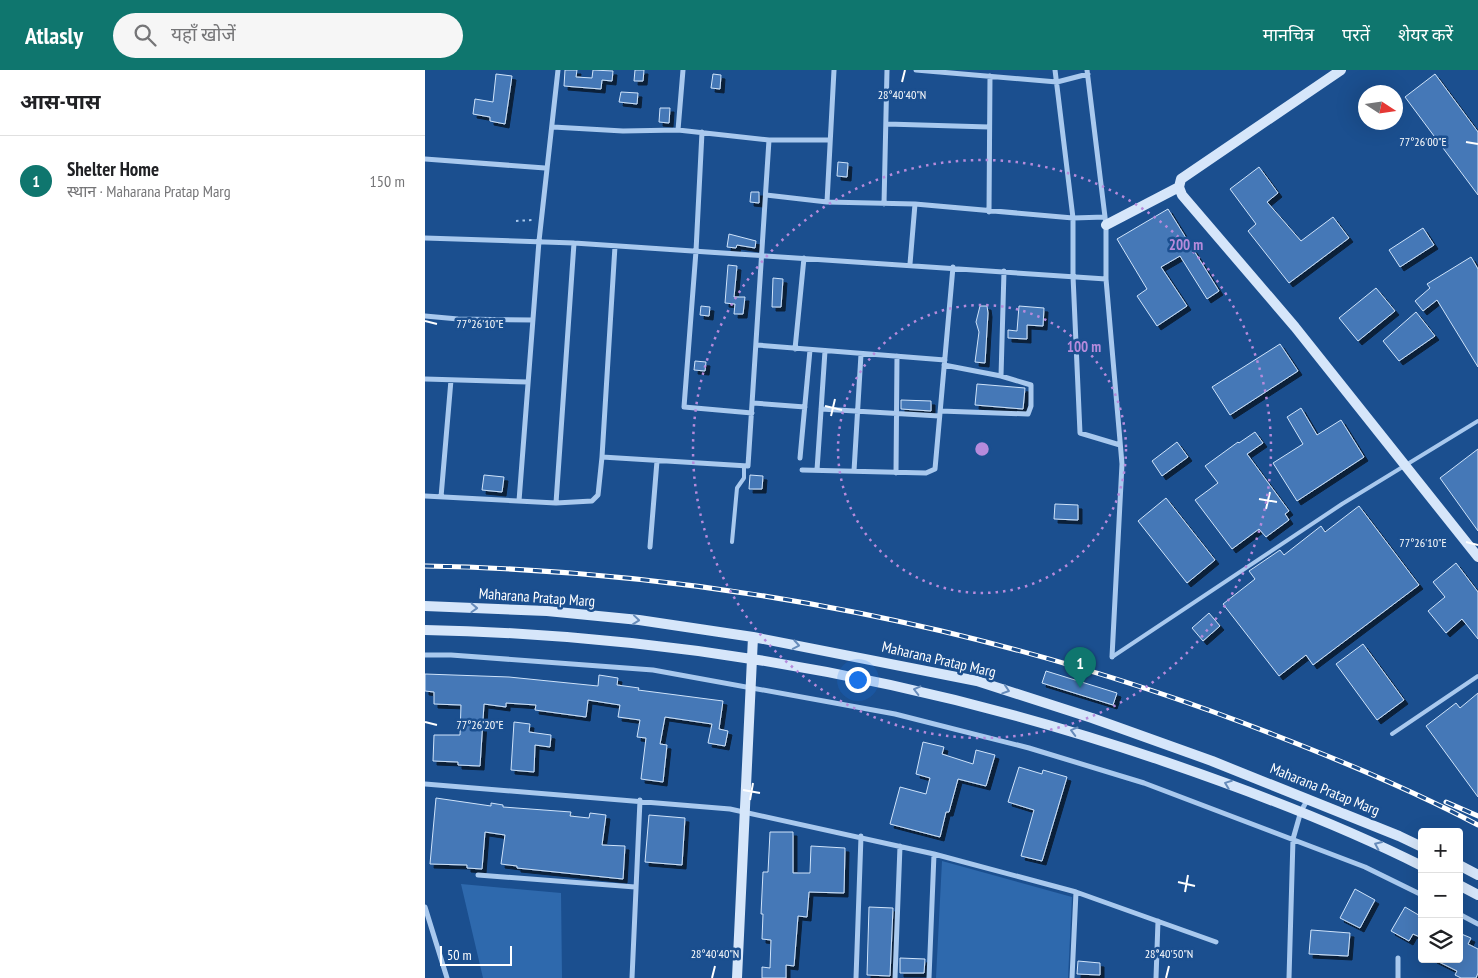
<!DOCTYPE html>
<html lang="hi">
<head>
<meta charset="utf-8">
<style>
	body { margin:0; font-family:"PT Sans Narrow","Noto Sans Devanagari",sans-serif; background:#f6f6f6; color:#202124 }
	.controls { position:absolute; right:15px; bottom:15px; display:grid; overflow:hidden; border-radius:5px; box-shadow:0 5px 20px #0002 }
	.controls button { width:45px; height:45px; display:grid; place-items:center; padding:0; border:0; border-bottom:1px solid #e0e0e0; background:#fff; color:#202124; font:25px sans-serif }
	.compass { position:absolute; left:933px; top:15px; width:45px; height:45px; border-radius:50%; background:#fff; box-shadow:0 5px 20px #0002; rotate:102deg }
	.scale { position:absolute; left:15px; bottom:12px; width:72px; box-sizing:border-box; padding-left:5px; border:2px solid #fff; border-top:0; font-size:14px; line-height:18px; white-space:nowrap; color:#fff; -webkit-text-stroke:4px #1b4f8f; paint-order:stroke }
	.you { position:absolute; left:432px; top:609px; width:18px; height:18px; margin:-12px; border:4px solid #fff; border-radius:50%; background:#1a73e8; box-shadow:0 0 0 8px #1a73e833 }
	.badge { display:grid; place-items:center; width:32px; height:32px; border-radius:50%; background:#0f766e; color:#fff; font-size:16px; font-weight:700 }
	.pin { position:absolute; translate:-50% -41px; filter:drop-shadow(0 1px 2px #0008) }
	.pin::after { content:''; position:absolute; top:26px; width:18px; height:15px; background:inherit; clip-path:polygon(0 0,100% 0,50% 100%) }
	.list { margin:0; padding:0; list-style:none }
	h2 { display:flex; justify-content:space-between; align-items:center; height:65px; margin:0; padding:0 20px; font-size:21px }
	h2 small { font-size:16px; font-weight:400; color:#757577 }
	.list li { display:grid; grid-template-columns:32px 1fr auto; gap:15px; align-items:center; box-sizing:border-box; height:90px; padding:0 20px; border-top:1px solid #e0e0e0 }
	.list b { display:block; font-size:19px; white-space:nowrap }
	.list p { margin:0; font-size:16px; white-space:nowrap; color:#757577 }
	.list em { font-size:16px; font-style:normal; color:#757577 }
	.icon { flex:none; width:28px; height:28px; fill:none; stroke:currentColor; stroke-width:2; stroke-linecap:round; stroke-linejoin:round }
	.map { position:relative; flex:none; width:1053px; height:908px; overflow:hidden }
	header { display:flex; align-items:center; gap:30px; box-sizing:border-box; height:70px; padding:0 25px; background:#0f766e; color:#fff }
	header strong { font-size:24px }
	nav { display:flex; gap:28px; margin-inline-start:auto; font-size:18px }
	.search { width:350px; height:45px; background:#f6f6f6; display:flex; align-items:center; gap:12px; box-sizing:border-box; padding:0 18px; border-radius:28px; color:#757577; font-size:19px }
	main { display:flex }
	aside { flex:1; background:#fff }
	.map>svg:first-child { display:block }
</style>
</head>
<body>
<header>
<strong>Atlasly</strong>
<div class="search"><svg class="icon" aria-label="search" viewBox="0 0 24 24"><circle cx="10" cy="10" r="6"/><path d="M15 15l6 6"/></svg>यहाँ खोजें</div>
<nav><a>मानचित्र</a><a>परतें</a><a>शेयर करें</a></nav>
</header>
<main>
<aside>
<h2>आस-पास<small></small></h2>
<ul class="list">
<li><span class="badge">1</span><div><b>Shelter Home</b><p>स्थान · Maharana Pratap Marg</p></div><em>150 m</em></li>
</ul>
</aside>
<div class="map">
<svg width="1053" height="908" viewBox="0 0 1053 908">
	<defs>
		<filter id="shadow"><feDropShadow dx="4" dy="4" stdDeviation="0" flood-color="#0009"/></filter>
	</defs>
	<rect width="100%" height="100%" fill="#1b4f8f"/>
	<path fill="#2e69ad" d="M517,791L647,827L643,908H511Z
		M36,814L136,823L137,908H58Z"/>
	<path fill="#4478b7" stroke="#cfe3fa" filter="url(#shadow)" d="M140,0H152L151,7L167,8L168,0L188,1L187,11L177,10L176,19L139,16Z
		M210,0H219L218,11H209Z
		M71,4L87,6L80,54L65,51V47L48,44L50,29L68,32Z
		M288,4L296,5L295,19L286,18Z
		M1010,4L1053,62V125L980,27Z
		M196,22L213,23L212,34L194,32Z
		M235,38H245L244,53L234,52Z
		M413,92L423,93L422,107L412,106Z
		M834,97L853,123L842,132L876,171L908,147L924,168L864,213L823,161L831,154L805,119Z
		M326,122H334V133L325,132Z
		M743,139L794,221L782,229L755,186L736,197L762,236L732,256L712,226L722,219L692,169Z
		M998,158L1009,175L975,197L964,180Z
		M304,164L331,171L330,178L312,175L311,178L302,177Z
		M1046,187L1053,199V297L1012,230L998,241L990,231L1005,218L1002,214Z
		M303,195L312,196L309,227H320L318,244H309L310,234L300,233Z
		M348,208L358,209L356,237H347Z
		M951,218L970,241L933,271L914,248Z
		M276,236L285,237L284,246L275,245Z
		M555,236H562L563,243L560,293L550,292L554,262L551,252Z
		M594,236L619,238L618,256L602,255V269L583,268V260L592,261Z
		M991,242L1010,266L974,291L958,271Z
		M855,274L873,301L805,345L787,317Z
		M270,291L281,292L280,301L269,300Z
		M552,314L600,318L598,339L550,335Z
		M476,330L506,331V341L476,339Z
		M876,338L892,365L916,350L939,387L872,431L848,393L878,374L862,347Z
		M830,362L838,373L822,384L864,441L860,444L864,450L841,467L834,459L807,479L770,430L793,413L780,396L813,372L814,373Z
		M752,372L763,387L737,406L727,391Z
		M1053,379V461L1015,408Z
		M59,405L79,407L77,422L57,420Z
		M325,405L338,406L337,419H324Z
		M741,428L790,490L762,513L713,451Z
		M630,434L653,435V450L629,449Z
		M934,436L994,515L888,595L881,585L854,606L798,534L830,509L824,501L830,497L855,480L859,485L896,456L900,462Z
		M1031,493L1053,522V569L1037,549L1021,563L1003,541L1020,527L1008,512Z
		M784,543L795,556L778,571L767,558Z
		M938,574L979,630L952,650L911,594Z
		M621,601L692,623L688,635L617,613Z
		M0,604L84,607L173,616L174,605L193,608L192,615L214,618L213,620L298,631L294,659L303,661L300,676L283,673L287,654L240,647L235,674L242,675L238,712L216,709L221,668L212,667L215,650L193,647L195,635L163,630L161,647L110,640L111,635L81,633V637L59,634L55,696L33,695V692L8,691L9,665H35L36,635L9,634V622L0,621Z
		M1053,623V727L1001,656L1031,633L1035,638Z
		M89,652L105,654L104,662L126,665L125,677L110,675L109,702L86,700Z
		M498,672L519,677L517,684L548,694L551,680L570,685L561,716L533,709L524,742H521L515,767L465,754L475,717L501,724L505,708L491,704Z
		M594,697L617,704L618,700L642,707L617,791L596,786L609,740L583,732Z
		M11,728L66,736V733L78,735V737L146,742L145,746L164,748L165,743L181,745L177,775L200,776L198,809L92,798V796L76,794L80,765L60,762L57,799L42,798V795L5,794Z
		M224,745L260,748L257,795L220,792Z
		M345,762H368V803H385L386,776L420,778L419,823L384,822L382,847L373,846L369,896L361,895V908H337V897L345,898L346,870L337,869L338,844H336L338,802H343Z
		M930,819L950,830L935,858L915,848Z
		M444,837L468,838L465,906L442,905Z
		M980,837L997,847V868L988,864L984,871L966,861Z
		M886,860L925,863L923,886L884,884Z
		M1034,863L1046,868L1043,874L1053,879V903L1051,908H1036L1030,905L1032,901L1008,889H1034Z
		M475,888L500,889L499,903H475Z
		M653,891L675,893V905L652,904Z"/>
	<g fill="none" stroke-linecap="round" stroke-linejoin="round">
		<path stroke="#a9c9ee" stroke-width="2" stroke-dasharray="2.5 4" stroke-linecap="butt" d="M91,151L108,150"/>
		<path stroke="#a9c9ee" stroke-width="4" d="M307,472L312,418L319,408V396
			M687,587L917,434L1053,351
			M967,664L1053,606"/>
		<path stroke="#a9c9ee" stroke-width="5" d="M491,0L632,12L663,4
			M630,0L648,148V206L655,363L695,375
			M662,0L681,155V209L697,394L687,587
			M462,54L564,57
			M128,57L198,61L253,60L344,70L323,396L177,387
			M253,60L258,0
			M277,62L271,181L259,337L327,343
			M344,70H403
			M0,89L120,98
			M341,125L402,132L490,134L648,148L680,147
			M402,132L409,0
			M459,134L462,0
			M564,142L565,6
			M0,168L149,173L681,209
			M485,194L490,134
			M0,246L33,249L108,250
			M332,275L520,290
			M370,279L379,188
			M519,295L576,306L579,201
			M0,309L103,312
			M328,333L380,337
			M396,339L514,346
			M515,341L603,344L606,336V315L576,306
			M375,388L385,280
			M377,400L501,403L510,399L528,197
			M392,400L400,281
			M429,401L436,284
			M471,403L472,286
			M0,426L131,433L167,431L173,425L177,387L190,176
			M16,427L26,310
			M94,431L114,171L133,0
			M131,433L149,173
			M225,477L232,391
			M0,585H26L228,600L470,644L604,678L719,713L940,797L997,825
			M0,714L305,739L509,784L651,822L791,872
			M53,805L210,817
			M0,837L22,908
			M1034,844L1053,854
			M207,908L215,730
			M431,908L436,766
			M470,908L475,776
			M504,908L509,784
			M647,908L651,822
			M731,908L733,851
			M864,908L868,769L876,741L883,729
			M973,908V888"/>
		<path stroke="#d6e6fa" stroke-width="10" d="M916,0L756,109L754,117L757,125L870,257L1053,487
			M681,155L754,117
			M0,536L122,541L214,550L328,567L552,611L667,648L787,691L974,766L997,777
			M0,560C251,565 500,610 738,691C826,721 913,754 997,796
			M1034,795L1053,805
			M1034,815L1053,825
			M312,908L328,567"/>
		<defs>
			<path id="rail" d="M0,496C289,501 579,559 847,664C917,691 987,720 1053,755
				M1021,732L1053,746"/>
		</defs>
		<use href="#rail" stroke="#fff" stroke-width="5"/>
		<use href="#rail" stroke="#1b4f8f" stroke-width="3" stroke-dasharray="9" stroke-linecap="butt"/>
	</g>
	<defs><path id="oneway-chevron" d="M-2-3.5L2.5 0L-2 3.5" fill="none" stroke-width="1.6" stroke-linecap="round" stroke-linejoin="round" transform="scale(1.25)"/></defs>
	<g stroke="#668bba">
		<use href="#oneway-chevron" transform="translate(49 538) rotate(2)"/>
		<use href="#oneway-chevron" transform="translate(211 550) rotate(6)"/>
		<use href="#oneway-chevron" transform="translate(371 575) rotate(10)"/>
		<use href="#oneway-chevron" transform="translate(492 620) rotate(-166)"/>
		<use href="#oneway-chevron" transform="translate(581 620) rotate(18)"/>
		<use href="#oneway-chevron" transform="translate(649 661) rotate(-165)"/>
		<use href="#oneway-chevron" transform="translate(803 714) rotate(-159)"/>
		<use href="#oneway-chevron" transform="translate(953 775) rotate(-156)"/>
	</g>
	<path fill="none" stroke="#fff" stroke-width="2" d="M477,12L480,0M1041,72L1053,74M0,251L12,254M400,336L417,340M406,346L410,329M834,429L852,432M841,439L845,422M1041,472L1053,475M0,652L12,655M318,720L335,723M325,730L328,713M753,812L770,816M760,822L763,805M287,908L290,896M741,908L744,896"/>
	<g fill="none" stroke="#b68bdc" stroke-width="2.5" stroke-dasharray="2.5 5">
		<circle cx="557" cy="379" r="144"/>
		<circle cx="557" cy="379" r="289"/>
	</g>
	<g text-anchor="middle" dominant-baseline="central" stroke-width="5" stroke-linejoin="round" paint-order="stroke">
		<g font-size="15" fill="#fff" stroke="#1b4f8f">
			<text transform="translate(112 527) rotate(4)">Maharana Pratap Marg</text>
			<text transform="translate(514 589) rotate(13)">Maharana Pratap Marg</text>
			<text transform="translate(900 719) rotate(22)">Maharana Pratap Marg</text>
		</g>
	</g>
	<g font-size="12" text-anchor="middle" fill="#fff" stroke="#1b4f8f" stroke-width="5" stroke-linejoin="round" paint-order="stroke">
		<text x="477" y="29">28°40'40"N</text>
		<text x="998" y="76">77°26'00"E</text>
		<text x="55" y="258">77°26'10"E</text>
		<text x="998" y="477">77°26'10"E</text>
		<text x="55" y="659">77°26'20"E</text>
		<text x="290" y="888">28°40'40"N</text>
		<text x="744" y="888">28°40'50"N</text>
	</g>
	<circle cx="557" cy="379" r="8" fill="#b68bdc" stroke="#1b4f8f" stroke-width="2.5"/>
	<g font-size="15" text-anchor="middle" font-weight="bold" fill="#b68bdc" stroke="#1b4f8f" stroke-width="5" stroke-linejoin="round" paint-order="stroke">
		<text x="761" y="180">200 m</text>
		<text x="659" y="282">100 m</text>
	</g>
</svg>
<div class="controls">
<button>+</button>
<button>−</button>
<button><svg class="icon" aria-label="layers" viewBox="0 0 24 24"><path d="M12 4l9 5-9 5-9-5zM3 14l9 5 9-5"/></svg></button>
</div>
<svg class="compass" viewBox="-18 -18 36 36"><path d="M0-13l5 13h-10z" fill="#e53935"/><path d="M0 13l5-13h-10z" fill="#757577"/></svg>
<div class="scale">50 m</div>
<div class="you"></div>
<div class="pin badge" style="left:655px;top:618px">1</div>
</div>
</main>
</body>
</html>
